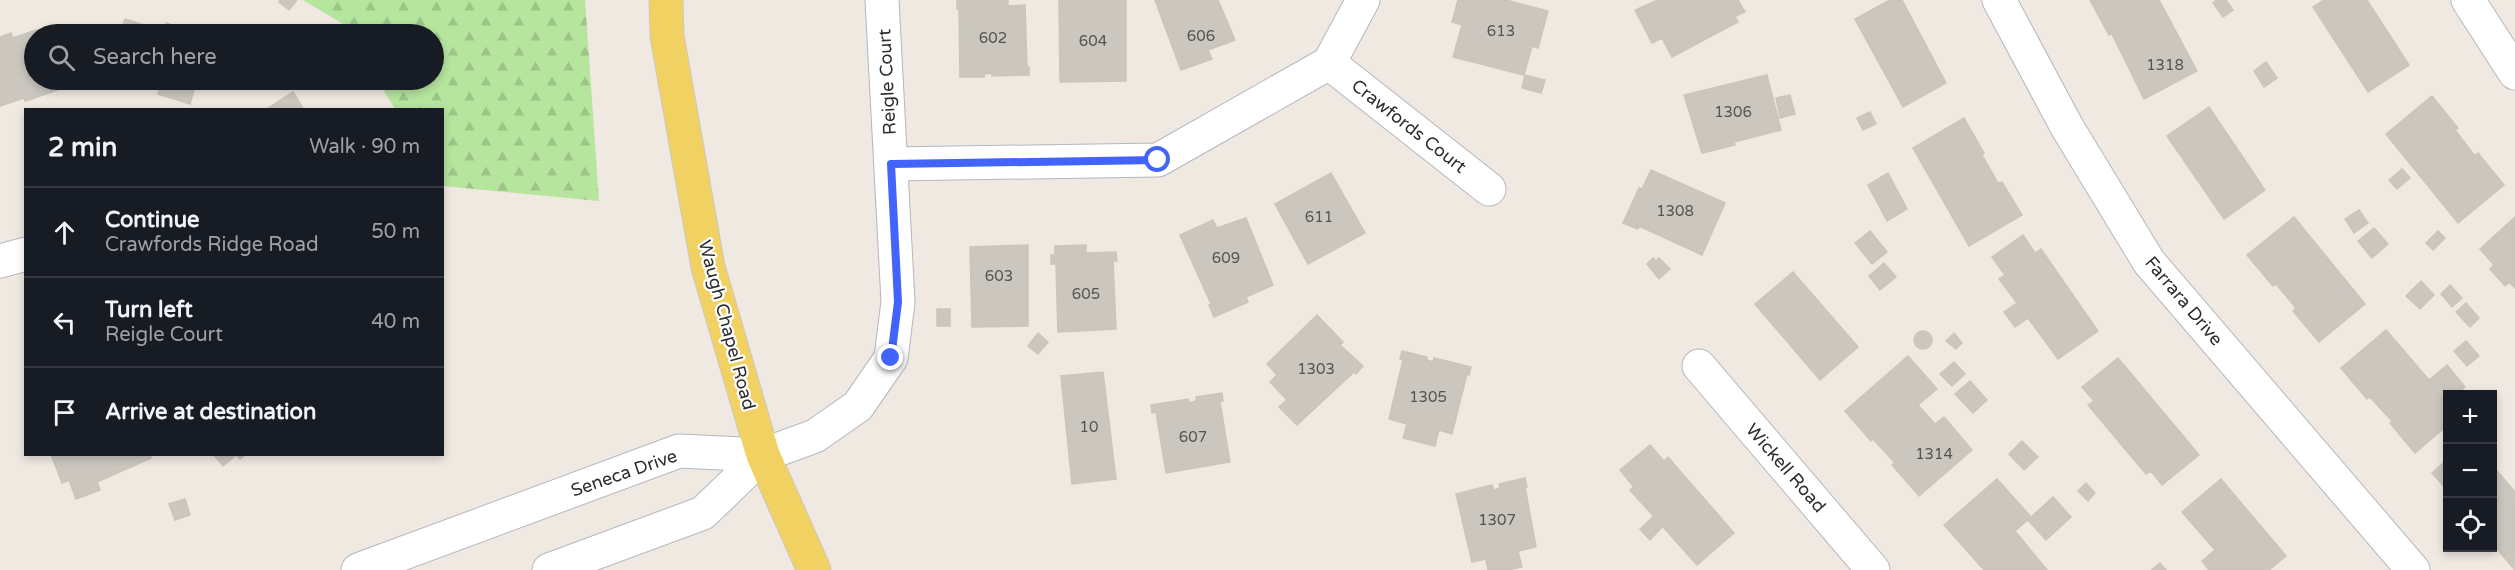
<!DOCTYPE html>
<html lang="en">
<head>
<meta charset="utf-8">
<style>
	body { margin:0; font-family:"Varela Round",sans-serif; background:#20242c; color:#f1f3f6 }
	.controls { position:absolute; right:18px; bottom:18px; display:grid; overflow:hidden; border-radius:0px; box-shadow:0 3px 9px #0003 }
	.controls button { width:54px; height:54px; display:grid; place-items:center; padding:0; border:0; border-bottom:2px solid #363941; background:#171b24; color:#f1f3f6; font:30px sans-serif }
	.stop { position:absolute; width:18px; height:18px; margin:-14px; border:4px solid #4264fb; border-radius:50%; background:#fff }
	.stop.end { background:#4264fb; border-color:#fff; box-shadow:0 2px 6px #0008 }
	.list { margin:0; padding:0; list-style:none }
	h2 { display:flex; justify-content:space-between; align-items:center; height:78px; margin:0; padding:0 24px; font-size:26px }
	h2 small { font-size:20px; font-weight:400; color:#9ea1a6 }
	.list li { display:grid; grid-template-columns:39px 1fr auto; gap:18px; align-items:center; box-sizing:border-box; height:90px; padding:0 24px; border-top:2px solid #363941 }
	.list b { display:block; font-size:22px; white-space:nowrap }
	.list p { margin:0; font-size:20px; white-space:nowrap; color:#9ea1a6 }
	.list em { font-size:20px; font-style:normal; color:#9ea1a6 }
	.icon { flex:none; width:33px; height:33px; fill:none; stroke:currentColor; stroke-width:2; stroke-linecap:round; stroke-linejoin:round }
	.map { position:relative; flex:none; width:2515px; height:570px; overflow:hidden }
	.search { position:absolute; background:#171b24; box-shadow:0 3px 9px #0003; left:24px; top:24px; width:420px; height:66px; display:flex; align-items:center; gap:15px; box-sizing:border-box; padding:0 21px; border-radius:33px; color:#9ea1a6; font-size:22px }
	.panel { position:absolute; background:#171b24; box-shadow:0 3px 9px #0003; left:24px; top:108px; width:420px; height:348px; border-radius:0px }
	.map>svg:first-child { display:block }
</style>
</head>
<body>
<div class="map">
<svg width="2515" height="570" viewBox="0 0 2515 570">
	<defs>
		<pattern id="forest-firs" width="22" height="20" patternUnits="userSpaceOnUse" patternTransform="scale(1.5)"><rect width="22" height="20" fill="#b6e59e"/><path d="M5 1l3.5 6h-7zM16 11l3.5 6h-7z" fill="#9dc588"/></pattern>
	</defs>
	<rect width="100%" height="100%" fill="#efe9e1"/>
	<path fill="url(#forest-firs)" d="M303,0H585L599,201L443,186L442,110L395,109L377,80H434V34H350L343,24Z"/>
	<path fill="#cbc7bf" stroke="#cbc5ba" stroke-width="1.5" d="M280,0H297L289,10L279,2Z
		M957,0H1008V6L1025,5L1027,68L1029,67V75L992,76V73L985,74L984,77H960L959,9H957Z
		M1059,0H1126V81L1060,82Z
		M1155,0H1218L1235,40L1208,50L1212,59L1181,70Z
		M1458,0H1506L1548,11L1538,48L1532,46L1524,75L1453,57L1462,25L1452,22Z
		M1658,0H1726L1738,22L1672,57L1662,38L1652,43L1635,10Z
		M1727,0H1738L1745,12L1736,16Z
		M1890,0H1902L1946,83L1903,107L1855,19Z
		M2090,0H2159L2197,71L2144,99L2112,34L2109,35Z
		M2217,0H2226L2233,10L2223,17L2213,3Z
		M2324,0H2367L2409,65L2368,92L2313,7Z
		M125,19L163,31L166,23L201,34H120Z
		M36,30L34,80H54L57,90L29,100L25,101L24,98L0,106V37L11,33L13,38Z
		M2266,62L2277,78L2264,87L2254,71Z
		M1525,75L1545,80L1541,93L1522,88Z
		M1767,75L1781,130L1734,142L1735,145L1702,153L1684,95Z
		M125,80H197L190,104L158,94L160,87Z
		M293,92L304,110H265Z
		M1790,95L1795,114L1780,118L1776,98Z
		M2432,96L2458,128L2455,130L2475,156L2478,153L2504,185L2458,223L2386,134Z
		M2209,107L2265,190L2224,219L2167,136Z
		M1870,112L1876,124L1863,130L1857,118Z
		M1964,118L1984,153L1982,155L1998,183L2002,182L2022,215L1969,246L1913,148Z
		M2402,169L2410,178L2397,189L2389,180Z
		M1651,170L1725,203L1702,255L1639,226L1638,229L1623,223L1639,188L1642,189Z
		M1331,173L1365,233L1308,264L1275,204Z
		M1888,173L1907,209L1887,221L1868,185Z
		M2359,210L2368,223L2354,233L2345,219Z
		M2294,217L2365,304L2319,342L2293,311L2296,308L2276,284L2273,286L2247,255Z
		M2515,217V288L2509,282L2505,286L2490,269L2494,265L2480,249Z
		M1246,218L1273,285L1246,297L1248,302L1214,317L1209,305L1211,304L1180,235L1213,220L1217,228Z
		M2374,228L2388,244L2372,258L2358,241Z
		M1870,231L1887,252L1872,264L1855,243Z
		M2438,231L2445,238L2433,250L2426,243Z
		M2023,235L2035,253L2041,249L2098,331L2058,359L2028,318L2015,327L2004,312L2017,303L1999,279L2005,275L1992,257Z
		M1028,245V326L972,327L970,247Z
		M1086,245V253L1116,252L1117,261H1113L1116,329L1058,332L1056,264H1051V255H1055V246Z
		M1653,258L1656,261L1659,258L1670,269L1659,279L1647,264Z
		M1884,263L1896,277L1880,290L1869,276Z
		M1793,272L1858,347L1820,380L1755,304Z
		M2421,281L2434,295L2420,309L2406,296Z
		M2450,285L2462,298L2452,307L2441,294Z
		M2466,303L2479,318L2470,327L2456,312Z
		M937,309H950V326H937Z
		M1317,315L1343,342L1340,345L1363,366L1356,374L1354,372L1297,425L1279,407L1287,400L1270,382L1277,375L1267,364Z
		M2386,330L2429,380L2447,365L2465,387L2456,394H2448V425L2415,453L2390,423L2392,421L2370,397L2367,399L2341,368Z
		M1914 340a9 9 0 1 1 18 0a9 9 0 1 1-18 0Z
		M1038,333L1048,342L1038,354L1028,346Z
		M1954,333L1962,343L1956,349L1946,341Z
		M2466,341L2479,356L2467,366L2454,351Z
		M1402,351L1427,357V360L1433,362L1434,358L1471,367L1469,375L1467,374L1452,434L1439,430L1435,446L1403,438L1407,424L1389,419L1403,360L1400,359Z
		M1908,356L1937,389L1918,405L1935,424L1944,417L1972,450L1919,496L1892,465L1895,463L1873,439L1871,441L1845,411Z
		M2118,358L2199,455L2162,485L2151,471L2146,474L2088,405L2094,401L2082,387Z
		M1954,362L1965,374L1952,386L1940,374Z
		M1103,372L1116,479L1072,484L1061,376Z
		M1970,381L1987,400L1973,413L1955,394Z
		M1222,393L1223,401L1220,402L1230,462L1166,473L1156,412L1152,413L1151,405L1188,399L1189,403L1196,401V397Z
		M2022,441L2038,457L2024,470L2009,454Z
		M1650,445L1664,461L1668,457L1734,533L1697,565L1630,490L1634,487L1620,470Z
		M51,454H150L151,458L97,482L100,490L76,499L69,480L62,483Z
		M213,454H246L240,459L236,455L223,466Z
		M2448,459V491L2432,473Z
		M2492,465L2515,492L2514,569L2492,543Z
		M1525,478L1527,487H1525L1536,547L1518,551L1522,567L1508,570H1488L1486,559L1472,562L1456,494L1492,485L1494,490L1500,488L1499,484Z
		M1997,479L2031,517L2015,531L2047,570H1984L1944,525Z
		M2221,479L2286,556L2269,570H2209L2202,561L2215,550L2182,512Z
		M2086,483L2095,493L2088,501L2078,491Z
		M2053,497L2071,517L2046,540L2028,520Z
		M185,499L190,515L175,520L169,504Z
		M1653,517L1662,527L1650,540L1640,529Z
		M2160,563L2166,570H2152Z"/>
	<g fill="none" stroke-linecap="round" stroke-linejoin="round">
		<defs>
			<path id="minor" d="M1999,0L2067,127L2149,262L2413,570
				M2468,0L2515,73
				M1329,63L1489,189
				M891,164L1158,160L1329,63L1363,0
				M0,261L26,254
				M1699,366L1873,570
				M358,570L679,451L763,455L815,436L858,406L891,358L898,302L882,0
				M549,570L703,513L763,455"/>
			<path id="major" d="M666,0L667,36L708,267L763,455L814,570"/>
		</defs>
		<use href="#minor" stroke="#b4b7c1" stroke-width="35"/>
		<use href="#major" stroke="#c9c9c9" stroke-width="35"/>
		<use href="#minor" stroke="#fff" stroke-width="33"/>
		<use href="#major" stroke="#f2d163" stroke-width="33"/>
	</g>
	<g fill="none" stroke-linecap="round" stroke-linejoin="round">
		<path stroke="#4264fb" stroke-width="8" d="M891,358L898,302L891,164L1158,160"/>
	</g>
	<g text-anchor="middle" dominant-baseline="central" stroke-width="4.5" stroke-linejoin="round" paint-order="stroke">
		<g font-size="15" fill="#555452">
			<text x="1501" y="31">613</text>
			<text x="1201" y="36">606</text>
			<text x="993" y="38">602</text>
			<text x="1093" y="41">604</text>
			<text x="2165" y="65">1318</text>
			<text x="1733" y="112">1306</text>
			<text x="1675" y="211">1308</text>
			<text x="1319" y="217">611</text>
			<text x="1226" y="258">609</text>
			<text x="999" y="276">603</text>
			<text x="1086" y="294">605</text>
			<text x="1316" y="369">1303</text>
			<text x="1428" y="397">1305</text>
			<text x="1089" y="427">10</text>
			<text x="1193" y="437">607</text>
			<text x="1934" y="454">1314</text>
			<text x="1497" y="520">1307</text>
		</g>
		<g font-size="18" fill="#2e2e2e" stroke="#fff">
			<text transform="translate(887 82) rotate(-93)">Reigle Court</text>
			<text transform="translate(1409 126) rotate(38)">Crawfords Court</text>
			<text transform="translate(2184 301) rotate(50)">Farrara Drive</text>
			<text transform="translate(727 325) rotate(75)">Waugh Chapel Road</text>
			<text transform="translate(1786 468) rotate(49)">Wickell Road</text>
			<text transform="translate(624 473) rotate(-19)">Seneca Drive</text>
		</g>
	</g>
</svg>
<div class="controls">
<button>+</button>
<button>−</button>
<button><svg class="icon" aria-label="locate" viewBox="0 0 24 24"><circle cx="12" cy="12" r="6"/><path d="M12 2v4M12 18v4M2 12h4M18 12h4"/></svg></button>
</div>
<div class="stop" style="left:1158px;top:160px"></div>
<div class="stop end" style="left:891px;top:358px"></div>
<div class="search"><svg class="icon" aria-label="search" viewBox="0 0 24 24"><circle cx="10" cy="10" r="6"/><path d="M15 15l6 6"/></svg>Search here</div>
<section class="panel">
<h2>2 min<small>Walk · 90 m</small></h2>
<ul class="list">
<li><svg class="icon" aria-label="ahead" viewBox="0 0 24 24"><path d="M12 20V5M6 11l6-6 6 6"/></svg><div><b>Continue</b><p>Crawfords Ridge Road</p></div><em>50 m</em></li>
<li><svg class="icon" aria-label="left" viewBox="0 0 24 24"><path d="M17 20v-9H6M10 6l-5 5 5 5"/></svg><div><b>Turn left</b><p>Reigle Court</p></div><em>40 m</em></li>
<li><svg class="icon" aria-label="arrive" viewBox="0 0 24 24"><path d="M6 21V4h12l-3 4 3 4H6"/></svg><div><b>Arrive at destination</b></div></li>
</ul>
</section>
</div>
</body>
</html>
